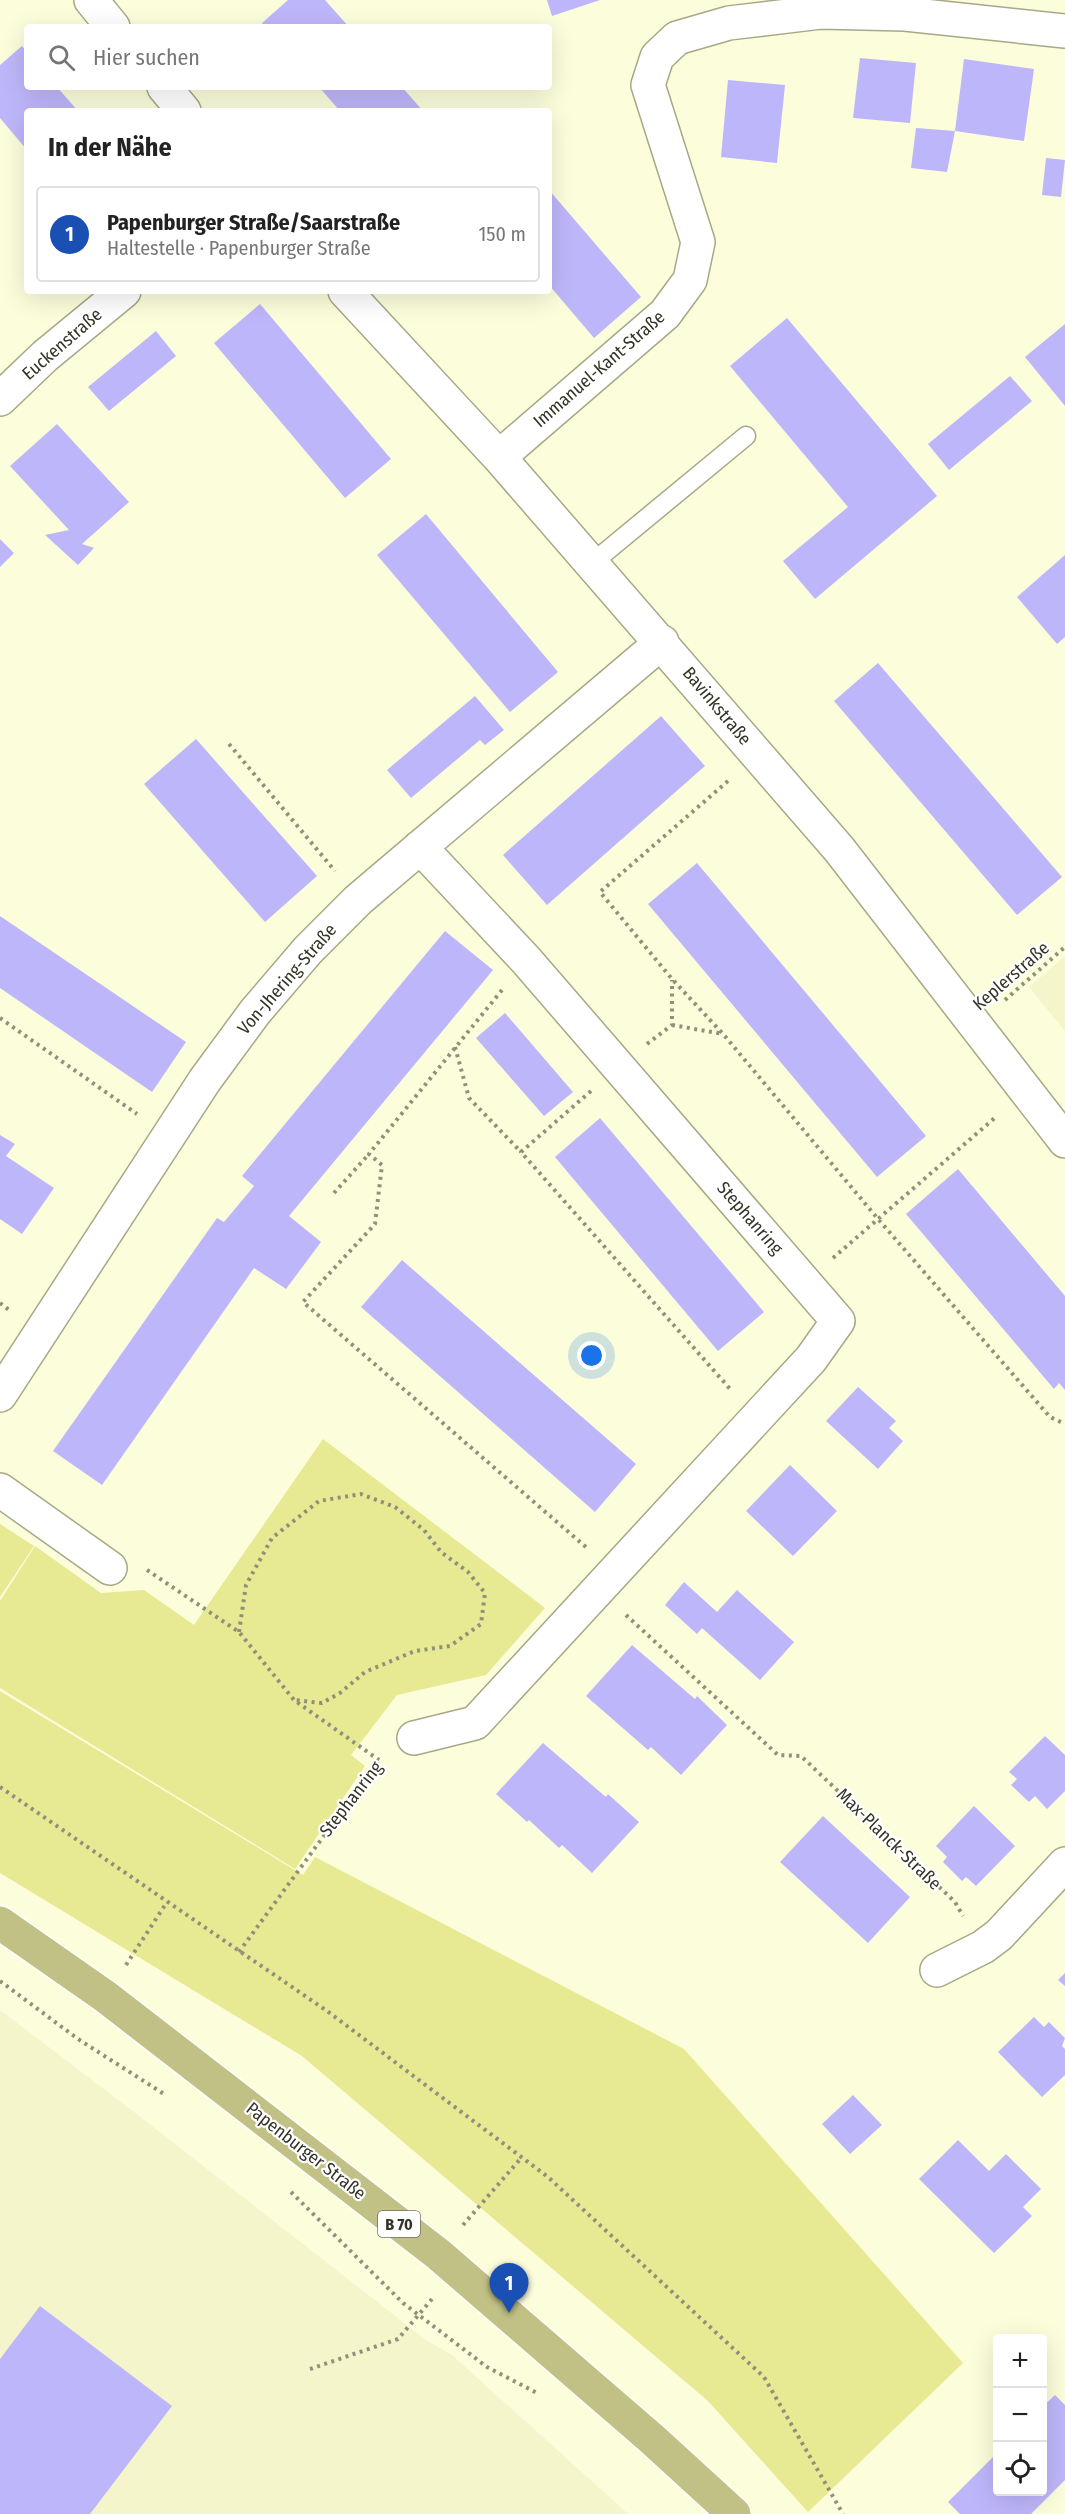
<!DOCTYPE html>
<html lang="de">
<head>
<meta charset="utf-8">
<style>
	body { margin:0; font-family:"Fira Sans Condensed",sans-serif; background:#f2f2f2; color:#222 }
	.controls { position:absolute; right:18px; bottom:18px; display:grid; overflow:hidden; border-radius:6px; box-shadow:0 6px 24px #0002 }
	.controls button { width:54px; height:54px; display:grid; place-items:center; padding:0; border:0; border-bottom:2px solid #e0e0e0; background:#fff; color:#222; font:30px sans-serif }
	.you { position:absolute; left:592px; top:1356px; width:21px; height:21px; margin:-15px; border:4px solid #fff; border-radius:50%; background:#1a73e8; box-shadow:0 0 0 9px #1a73e833 }
	.badge { display:grid; place-items:center; width:39px; height:39px; border-radius:50%; background:#5b3ab2; color:#fff; font-size:20px; font-weight:700 }
	.pin { position:absolute; translate:-50% -50px; filter:drop-shadow(0 2px 3px #0008) }
	.pin::after { content:''; position:absolute; top:32px; width:21px; height:18px; background:inherit; clip-path:polygon(0 0,100% 0,50% 100%) }
	.list { margin:0; padding:0; list-style:none }
	h2 { display:flex; justify-content:space-between; align-items:center; height:78px; margin:0; padding:0 24px; font-size:26px }
	h2 small { font-size:20px; font-weight:400; color:#767676 }
	.list li { display:grid; grid-template-columns:39px 1fr auto; gap:18px; align-items:center; box-sizing:border-box; height:96px; margin:0 12px 12px; padding:0 12px; border:2px solid #e0e0e0; border-radius:6px }
	.list b { display:block; font-size:22px; white-space:nowrap }
	.list p { margin:0; font-size:20px; white-space:nowrap; color:#767676 }
	.list em { font-size:20px; font-style:normal; color:#767676 }
	.icon { flex:none; width:33px; height:33px; fill:none; stroke:currentColor; stroke-width:2; stroke-linecap:round; stroke-linejoin:round }
	.map { position:relative; flex:none; width:1065px; height:2514px; overflow:hidden }
	.search { position:absolute; background:#fff; box-shadow:0 6px 24px #0002; left:24px; top:24px; width:528px; height:66px; display:flex; align-items:center; gap:15px; box-sizing:border-box; padding:0 21px; border-radius:6px; color:#767676; font-size:22px }
	.panel { position:absolute; background:#fff; box-shadow:0 6px 24px #0002; left:24px; top:108px; width:528px; height:186px; border-radius:6px }
	.map>svg:first-child { display:block }
</style>
</head>
<body>
<div class="map">
<svg width="1065" height="2514" viewBox="0 0 1065 2514">
	<rect width="100%" height="100%" fill="#fcfddb"/>
	<path fill="#f4f5cb" d="M1065,956V1031L1029,987Z
		M0,2010L138,2115L426,2340L452,2355L628,2514H0Z"/>
	<path fill="#e8e993" d="M323,1439L545,1608L486,1675L397,1695L351,1755L365,1766L295,1869L0,1688V1601L35,1546L101,1593L144,1590L194,1625Z
		M0,1524L34,1546L0,1597Z
		M0,1691L303,1875L315,1857L684,2049L963,2363L808,2512L708,2401L302,2056L0,1873Z"/>
	<path fill="#beb6fa" d="M288,0H325L349,27H266L262,23Z
		M547,0H600L552,16Z
		M22,46L27,52V87H57L78,111H27V150L0,118V65Z
		M860,58L916,63L910,123L853,118Z
		M964,59L1034,69L1024,141L955,131Z
		M728,80L785,85L777,163L721,157Z
		M319,87H402L423,111H340Z
		M916,128L955,131L947,172L911,168Z
		M1046,158L1065,160L1061,197L1042,195Z
		M549,190L641,297L594,338L549,285Z
		M260,304L391,459L345,498L214,343Z
		M787,318L937,496L815,599L783,561L848,507L730,366Z
		M1065,324V406L1025,357Z
		M156,331L176,356L109,411L88,387Z
		M1010,376L1032,401L949,470L928,444Z
		M57,424L129,502L82,544L94,548L78,565L45,535L69,530L10,466Z
		M426,514L558,672L510,712L377,555Z
		M0,539L14,553L0,567Z
		M1065,555V637L1057,644L1017,597Z
		M878,663L1062,877L1017,915L834,701Z
		M475,696L504,730L485,745L480,740L411,798L387,770Z
		M661,716L705,766L547,905L503,855Z
		M196,739L317,876L265,922L144,784Z
		M697,863L926,1136L877,1177L648,904Z
		M0,916L186,1042L152,1092L0,988Z
		M445,931L493,970L289,1216L321,1242L286,1289L254,1268L102,1485L53,1451L217,1218L224,1222L254,1186L242,1176Z
		M505,1013L573,1092L544,1116L476,1038Z
		M600,1118L764,1312L718,1351L555,1157Z
		M0,1135L15,1144L6,1156L54,1188L22,1234L0,1219Z
		M958,1169L1065,1296V1390L1059,1383L1054,1389L906,1214Z
		M402,1260L636,1464L595,1512L361,1307Z
		M858,1387L896,1421L889,1428L903,1441L878,1469L826,1421Z
		M790,1465L837,1511L793,1556L746,1511Z
		M684,1582L717,1612L737,1590L794,1642L760,1680L702,1628L697,1634L665,1605Z
		M632,1645L695,1699L697,1696L727,1725L681,1775L651,1747L648,1750L586,1696Z
		M1045,1736L1065,1755V1791L1047,1809L1035,1796L1029,1802L1011,1785L1017,1779L1009,1772Z
		M543,1743L606,1797L608,1794L639,1822L592,1873L562,1845L559,1848L529,1820L527,1822L496,1794Z
		M974,1806L1015,1846L976,1886L966,1877L962,1881L943,1862L947,1857L936,1846Z
		M823,1816L910,1897L868,1943L780,1862Z
		M1065,1973V1986L1058,1980Z
		M1034,2017L1044,2027L1049,2022L1065,2038L1062,2046L1065,2049V2075L1042,2097L998,2052Z
		M853,2095L882,2125L850,2154L822,2124Z
		M958,2140L989,2171L1006,2154L1041,2189L1023,2207L1032,2216L994,2253L919,2179Z
		M40,2306L172,2406L90,2514H0V2359Z
		M1055,2395L1065,2405V2480L1031,2514H960L948,2502L998,2452V2492H1042V2407Z"/>
	<g fill="none" stroke-linecap="round" stroke-linejoin="round">
		<defs>
			<path id="service" d="M591,564L746,436"/>
			<path id="minor" d="M91,0L113,27
				M164,87L184,111
				M345,291L499,457L839,849L1065,1141
				M0,399L45,356L124,291
				M499,457L665,314L690,280L698,242L648,85L657,57L677,38L729,23L821,12L905,14L1065,31
				M0,1395L205,1080L255,1012L308,950L358,900L662,642
				M0,1490L110,1568
				M414,1738L475,1723L811,1359L838,1321L526,960L420,847
				M937,1970L983,1947L999,1935L1065,1864"/>
			<path id="primary" d="M0,1923L106,1997L438,2254L652,2439L734,2514"/>
		</defs>
		<use href="#service" stroke="#a7a887" stroke-width="21"/>
		<use href="#minor" stroke="#a7a887" stroke-width="36"/>
		<use href="#primary" stroke="#fff" stroke-width="36"/>
		<path stroke="#90917a" stroke-width="4" stroke-dasharray="3 4.5" stroke-linecap="butt" d="M229,744L335,871
			M728,781L600,892L672,979L724,1035L878,1219L1050,1417L1065,1424
			M502,990L369,1154L382,1165L375,1224L303,1302L587,1548
			M1005,1000L1065,947
			M0,1018L137,1114
			M672,1025L723,1034
			M647,1044L672,1025V980
			M455,1047L469,1098L521,1152
			M591,1091L521,1152L731,1390
			M334,1193L369,1154
			M833,1258L997,1116
			M0,1303L9,1310
			M147,1570L239,1632L294,1700L379,1760
			M626,1615L778,1755L801,1756L955,1902L963,1916
			M239,1632L246,1585L272,1538L319,1501L361,1494L395,1507L424,1530L441,1552L468,1572L485,1593L481,1624L450,1646L415,1651L365,1672L340,1693L322,1703L294,1700
			M0,1787L327,2011L548,2177L764,2377L843,2514
			M239,1952L380,1759
			M126,1965L167,1902
			M0,1981L78,2039L164,2094
			M291,2192L403,2303L487,2367L537,2393
			M463,2225L522,2157
			M310,2369L398,2339L432,2299"/>
		<use href="#service" stroke="#fff" stroke-width="18"/>
		<use href="#minor" stroke="#fff" stroke-width="33"/>
		<use href="#primary" stroke="#c1c085" stroke-width="33"/>
	</g>
	<g text-anchor="middle" dominant-baseline="central" stroke-width="4.5" stroke-linejoin="round" paint-order="stroke">
		<rect fill="#fff" stroke="#707167" stroke-width="1.5" x="378" y="2211" width="42" height="26" rx="4.5"/>
		<g font-size="16" font-weight="bold" fill="#333426">
			<text x="399" y="2224">B 70</text>
		</g>
		<g font-size="18" fill="#333426" stroke="#fff">
			<text transform="translate(62 344) rotate(-41)">Euckenstraße</text>
			<text transform="translate(599 369) rotate(-41)">Immanuel-Kant-Straße</text>
			<text transform="translate(717 706) rotate(50)">Bavinkstraße</text>
			<text transform="translate(1011 976) rotate(-41)">Keplerstraße</text>
			<text transform="translate(287 979) rotate(-49)">Von-Jhering-Straße</text>
			<text transform="translate(750 1218) rotate(49)">Stephanring</text>
			<text transform="translate(351 1799) rotate(-52)">Stephanring</text>
			<text transform="translate(889 1839) rotate(44)">Max-Planck-Straße</text>
			<text transform="translate(306 2151) rotate(38)">Papenburger Straße</text>
		</g>
	</g>
</svg>
<div class="controls">
<button>+</button>
<button>−</button>
<button><svg class="icon" aria-label="locate" viewBox="0 0 24 24"><circle cx="12" cy="12" r="6"/><path d="M12 2v4M12 18v4M2 12h4M18 12h4"/></svg></button>
</div>
<div class="you"></div>
<div class="pin badge" style="left:509px;top:2313px;background:#1a4fb4">1</div>
<div class="search"><svg class="icon" aria-label="search" viewBox="0 0 24 24"><circle cx="10" cy="10" r="6"/><path d="M15 15l6 6"/></svg>Hier suchen</div>
<section class="panel">
<h2>In der Nähe<small></small></h2>
<ul class="list">
<li><span class="badge" style="background:#1a4fb4">1</span><div><b>Papenburger Straße/Saarstraße</b><p>Haltestelle · Papenburger Straße</p></div><em>150 m</em></li>
</ul>
</section>
</div>
</body>
</html>
